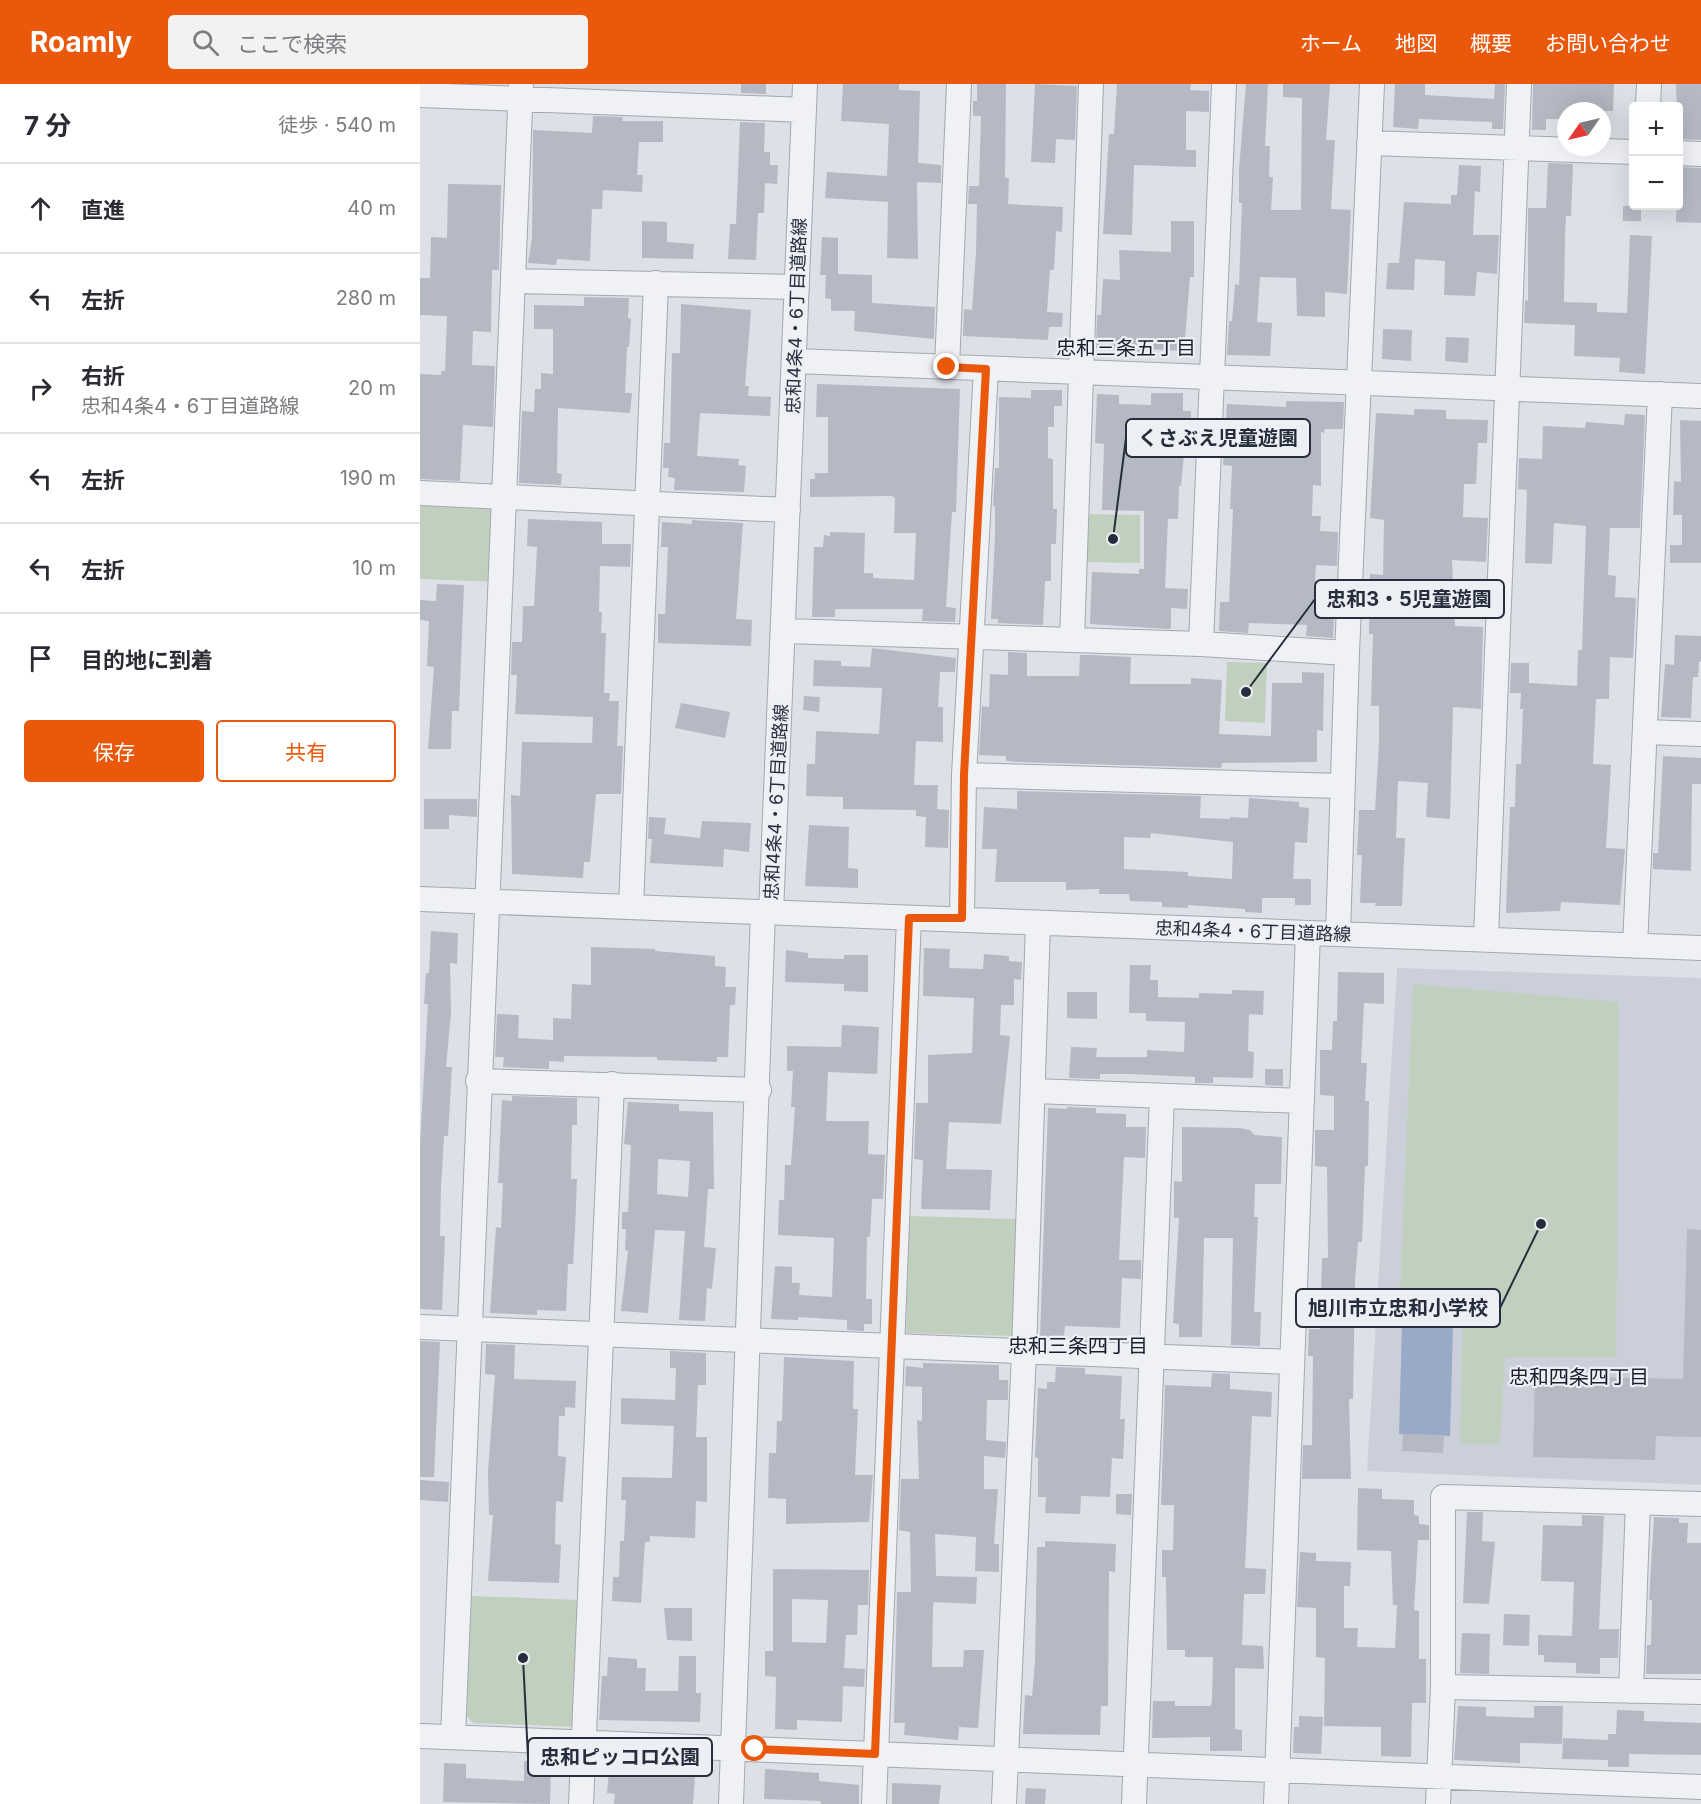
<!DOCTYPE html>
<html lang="ja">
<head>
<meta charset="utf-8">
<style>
	body { margin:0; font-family:Inter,"Noto Sans JP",sans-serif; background:#f2f2f3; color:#2b2b33 }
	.controls { position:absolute; right:18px; top:18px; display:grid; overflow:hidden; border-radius:6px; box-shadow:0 6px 24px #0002 }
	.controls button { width:54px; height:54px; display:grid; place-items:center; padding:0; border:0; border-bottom:2px solid #e1e1e2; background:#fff; color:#2b2b33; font:30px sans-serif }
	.compass { position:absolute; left:1137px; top:18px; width:54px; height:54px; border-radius:50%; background:#fff; box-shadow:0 6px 24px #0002; rotate:236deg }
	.stop { position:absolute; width:18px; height:18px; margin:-14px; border:4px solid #ea580c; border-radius:50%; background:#fff }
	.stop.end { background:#ea580c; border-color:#fff; box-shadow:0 2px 6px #0008 }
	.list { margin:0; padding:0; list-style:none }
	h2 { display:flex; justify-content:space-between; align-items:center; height:78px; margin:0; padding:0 24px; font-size:26px }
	h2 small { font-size:20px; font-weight:400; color:#7c7c81 }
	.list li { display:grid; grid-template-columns:39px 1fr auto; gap:18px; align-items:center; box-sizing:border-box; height:90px; padding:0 24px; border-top:2px solid #e1e1e2 }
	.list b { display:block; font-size:22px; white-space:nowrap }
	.list p { margin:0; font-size:20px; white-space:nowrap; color:#7c7c81 }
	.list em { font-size:20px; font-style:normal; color:#7c7c81 }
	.actions { display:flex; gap:12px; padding:18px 24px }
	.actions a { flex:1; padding:14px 0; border:2px solid #ea580c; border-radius:6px; text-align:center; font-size:21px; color:#ea580c }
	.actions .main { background:#ea580c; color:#fff }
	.icon { flex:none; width:33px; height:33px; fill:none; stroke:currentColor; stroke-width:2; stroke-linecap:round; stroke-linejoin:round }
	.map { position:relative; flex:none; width:1281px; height:1720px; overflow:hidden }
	header { display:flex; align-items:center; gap:36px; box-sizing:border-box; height:84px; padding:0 30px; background:#ea580c; color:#fff }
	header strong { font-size:28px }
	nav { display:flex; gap:33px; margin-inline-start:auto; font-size:21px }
	.search { width:420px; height:54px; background:#f2f2f3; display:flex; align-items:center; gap:15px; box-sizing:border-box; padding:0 21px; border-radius:6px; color:#7c7c81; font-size:22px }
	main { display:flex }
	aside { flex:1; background:#fff }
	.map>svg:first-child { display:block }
</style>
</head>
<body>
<header>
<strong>Roamly</strong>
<div class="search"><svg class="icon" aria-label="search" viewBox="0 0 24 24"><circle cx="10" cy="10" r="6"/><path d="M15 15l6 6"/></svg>ここで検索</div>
<nav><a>ホーム</a><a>地図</a><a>概要</a><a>お問い合わせ</a></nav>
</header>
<main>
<aside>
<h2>7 分<small>徒歩 · 540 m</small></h2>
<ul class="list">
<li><svg class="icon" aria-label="ahead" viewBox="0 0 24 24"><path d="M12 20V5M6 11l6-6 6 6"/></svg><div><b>直進</b></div><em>40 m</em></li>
<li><svg class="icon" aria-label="left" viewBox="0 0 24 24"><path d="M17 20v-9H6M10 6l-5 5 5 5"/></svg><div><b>左折</b></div><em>280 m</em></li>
<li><svg class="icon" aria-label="right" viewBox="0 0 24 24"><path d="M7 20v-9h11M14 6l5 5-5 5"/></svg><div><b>右折</b><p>忠和4条4・6丁目道路線</p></div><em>20 m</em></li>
<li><svg class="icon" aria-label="left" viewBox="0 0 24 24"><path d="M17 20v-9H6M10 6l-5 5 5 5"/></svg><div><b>左折</b></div><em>190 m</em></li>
<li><svg class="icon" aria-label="left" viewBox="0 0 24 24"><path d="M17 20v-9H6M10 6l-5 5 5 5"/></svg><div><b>左折</b></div><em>10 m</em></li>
<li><svg class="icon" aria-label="arrive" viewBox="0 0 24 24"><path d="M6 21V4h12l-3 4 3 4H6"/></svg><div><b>目的地に到着</b></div></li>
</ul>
<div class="actions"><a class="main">保存</a><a>共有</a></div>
</aside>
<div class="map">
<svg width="1281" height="1720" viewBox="0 0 1281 1720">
	<rect width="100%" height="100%" fill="#dde0e7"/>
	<path fill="#cbcfd9" d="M977,884L1281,894V1401L947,1387Z"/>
	<path fill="#c1d0be" d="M0,409L84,412L80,498L0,495Z
		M666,430L720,431V479L665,478Z
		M807,578L847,579L845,639L805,637Z
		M993,900L1199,918L1196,1273H1085L1080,1361L1040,1359L1043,1235L979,1230Z
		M489,1132L596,1135L593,1252L486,1249Z
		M51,1512L160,1516L155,1643L53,1639L46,1631Z"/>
	<path fill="#98aac7" d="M982,1241L1033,1242L1030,1352L979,1350Z"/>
	<path fill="#b4b9c3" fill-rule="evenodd" d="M321,0H346V10L321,9Z
		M423,0H479V6L500,7L498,79L521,81V99L497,98L498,175L467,174L468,118L405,114L407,88L467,92L469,40L421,37Z
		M557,0H586L585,94H589L588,120L643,123L642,148L636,147L634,186H630L627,228L643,229L642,243H629L628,256L543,252L544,225L552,226L556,168L557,120H548L549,102H559L561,32H553V17H557Z
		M615,0L657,2L655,56L636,55L635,79L611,78Z
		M697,0H771L770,6L789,7V28L766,27V66H776V83L714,81L712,151L683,150L689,50H694Z
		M826,0H848L845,62H850L849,93H853L851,126H881L882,14L863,13V0H910L906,56H915L911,125L931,126L927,210L905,208V233L877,232L876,194L840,193L837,238L852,239L850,272L807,271L809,237H812L815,200L819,201L822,119H819V85Z
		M975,0H1005V11L1074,15L1075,0H1085L1083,45H1072V38L999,35L998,45L973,43Z
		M1113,0H1194L1193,27H1146V35H1126V46H1112Z
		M1256,0H1281V56L1258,55Z
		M173,32L203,33L202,37H243V58H219L217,91H223L222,108L183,106L182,125H172L170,177L137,175L136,181L108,179L112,154L113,46L172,49Z
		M320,38L345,39L344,68H350V81H358L357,100L345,99L344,129H338L336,176L308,175L310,140H316Z
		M1128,79L1153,80L1151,132H1146L1145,153L1144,218L1177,219V228L1207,229L1210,151L1232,152L1225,290L1199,288L1200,274L1154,272L1155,241L1104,239L1105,216L1108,217V124H1126Z
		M1039,81L1061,82L1060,108L1055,107L1053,151H1079L1077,190L1057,188L1055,212L1024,211L1025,177L995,175L994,206L966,205L968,179H979L984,118L1031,120V111H1037Z
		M1258,83L1281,84V139L1256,138Z
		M28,100L81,101L79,186H72L71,248L53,247L52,281L75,282L73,343L43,341L40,397L0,395V290L21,291V287H25L27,232L0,231V194H10L11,153L27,154Z
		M1203,122H1221V137H1203Z
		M222,137L247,138V158L274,160L273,175L222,174Z
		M751,137H774V193H770L764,267L724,265V273L702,272L703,265L676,264L677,231H681L683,195L700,196L699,166L751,168Z
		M402,153L418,154V190L452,191V219L515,223L514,255L434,247L435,227H411V215L405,214L406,191H400Z
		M164,213L209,214L208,234L211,235L209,263H207L205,309H212L210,329L138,324L137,389L142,390L141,401L99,399L102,327L114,328L115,305H121V289L133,290V245H114V221L164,222Z
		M261,220L331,226L325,302H329L328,312L351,313L350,332L280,329L277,372L319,375L318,381L326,382L324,408L254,406L255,394L248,393L249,384H243L244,359H250L252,269H260Z
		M963,245L992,246L991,277L962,275Z
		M1026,253L1049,254L1048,279L1025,277Z
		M397,300L540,305L536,428H532L526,523L536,524L535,538L502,537L503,525H415V533H392L394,463H403L404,451L410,452V448L445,449L444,489H453V494L494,496L496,449H474L475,414L472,412L390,413V395H395V389H408V333H396Z
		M611,306H642V322H634V343H628V374L633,375V425H637L636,460H631V497H625L623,541L578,539V535H571L575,452V422H573L575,384H579V313L611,314Z
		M731,309H763V327H771L770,359H765L761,402H759L758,435H748L745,504L768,505L767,525L751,524V544L748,545L670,540L672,488L719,490V485H724V427L682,426L684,360L675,359L677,310L699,311V320L731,321Z
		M866,317L924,318L923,345H905L904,349L901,348V402L893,401L892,432H901L900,447L918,448L917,482L896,481L894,513H915L913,554L886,552L887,541L829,539L828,549L799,547L800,518H809L813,425H810L812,382L803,381L807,320L866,323Z
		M994,325L1026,326V335L1068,336L1067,359H1058L1056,400H1044L1043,433L1068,434L1066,478L1032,476L1035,542L1063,543L1061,625L1033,623L1030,735L1006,733L1008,699L978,697L976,754H985L982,822H955L956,819H940L942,771H937L939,726H955L959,660V622H951L953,550H949L950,490L963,491L964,436L950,434L956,329L994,331Z
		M1205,330L1225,331L1220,444H1190L1188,491L1196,492L1195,513L1216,514L1213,574L1190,573L1189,615H1176L1173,680L1191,681L1186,764L1205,765L1200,821L1141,818L1140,827L1086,829L1090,723H1095L1096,680H1101L1103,625H1100L1101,609H1090L1091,579H1109V599L1157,602L1158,566H1162L1166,442L1134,439L1132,480L1105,479L1107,406L1098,405L1099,374L1122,375L1123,342L1165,344L1166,338L1204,341Z
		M1260,336L1281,337V479H1250V461H1262V431H1253L1254,397L1261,398Z
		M108,435L182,438V460H211L210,483L180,482L179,528H182L181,549H186L184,609H190L189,617H199L197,662H203L201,710H176L170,778H164L163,794L92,790L91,711L100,712L102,658L172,659L173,633L95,630L97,591H91L92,558H102L103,522H114L117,463L107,462Z
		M272,436L323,439L316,535L332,536L331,562L238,559V530H245L248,463H241L242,438L272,440Z
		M17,500L44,501L39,627H32L31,665H8L14,583L7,582L9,537L0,536V516L16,517Z
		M1255,551L1281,552V578L1279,577L1278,593H1273L1271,634L1241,633L1245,580L1254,581Z
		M452,564L536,574L535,588H520L518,623H523V658L496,657L494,701H518L517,725L529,726L528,764L505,763L506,733L496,732V726L423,725V713L386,712L387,680H395L396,647L459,650L462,604L393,602L394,576L421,577V582L450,583Z
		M588,568L607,569V592H659L660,571H670L711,573L710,600H771V594L802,596L799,650L851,652L852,599H882V588L904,589L903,647L897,646V678L802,679L801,684L598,678L586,677V672L559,671L562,622L569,623L570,590L588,591Z
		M384,612L400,613L399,628L383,626Z
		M261,619L310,628L305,654L255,644Z
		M1243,672L1281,674V700H1272L1271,787L1233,785V769H1238Z
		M597,707L781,712L780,734L810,735V733L828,734L829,714L879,718V723L889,724L887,759L875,758L873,795H891V821H875V814H842V829L825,828V825L768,821V824L742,823V818L710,817L709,810H679V805L646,806V798H575L577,765H562L564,723L597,725ZM731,749L813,758L812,795L768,792V788L704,785V753L730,754Z
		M4,715H57V733L29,731V745H4Z
		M229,733L246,734L244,750L280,754L282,737L331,739L329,768L304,765L303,783L230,779L232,755H228Z
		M389,741L429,743L428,784L438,785V804L385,802Z
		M11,847L38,849L37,880L30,879L31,929L26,983H32L28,1052H24L21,1103L20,1152H25L22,1226L0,1225V1060L8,920H4L6,889H9Z
		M171,863L235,865V867L295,872V882L306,883L305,903H316L315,921H310L308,973H297V978L237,976V973L144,972V978L129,977V985L83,983L84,973H75L77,930L99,931L98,954L133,956V934L151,935L152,900L171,901Z
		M504,864L530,865L529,884L563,885L564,870L589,872V877L602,878L601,896L594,895V921H581L580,951L590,952L581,1040L529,1038L526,1085L572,1086L570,1126L501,1125L503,1076L494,1075L496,1019H508V971L552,969L554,914L503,912Z
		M366,866L388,869V874L424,875V871H448V908L424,907V900L365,898Z
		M710,881H731L730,896H738V913L779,914V909L812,910V906L844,907L843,931L829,930L828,967L834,968L833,994L793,993V999H775V993L711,990H680V995L649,994L651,963L677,964L676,973H727V966L764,968L765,938L726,937V929H709Z
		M918,888L964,889V920L944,919L941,979H947L945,1017H949L948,1082H945L942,1158H938L935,1198L933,1315H929L931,1395H882L883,1361H892L893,1272H888L889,1245H900L902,1174H908L907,1083L895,1082V1046H914V1012L900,1011V966H912L913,937H917Z
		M647,908H677V935L647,934Z
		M422,941L459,943L457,990L408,988L406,1037H449L448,1070L465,1071L463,1115H452L450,1153H447L446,1215H452V1240H444V1247L427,1246V1236L378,1233V1236L351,1235L355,1182L372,1183V1199H380L379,1211L412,1213L414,1154L358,1151L359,1116H364L365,1081H371L375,1023H371L373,987H367V962L421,963Z
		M845,985H863V1002L845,1001Z
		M92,1012L157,1014V1041H152L151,1095H157L155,1147L153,1180H148L146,1227L117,1226V1231L70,1229L76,1143L81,1144L83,1099H78L82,1016L92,1017Z
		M208,1018L259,1020V1027L293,1028L294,1105H288L284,1163L296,1164L292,1205L287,1204L285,1237L259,1236L265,1147L235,1146L228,1229L201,1227L208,1167L205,1166L206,1145H202V1128H208L211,1061L204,1060ZM238,1075L270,1077L268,1113L237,1110Z
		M647,1023L676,1024V1029L706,1030V1043H726L725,1074L704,1073L699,1176H721V1195L702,1194L700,1244L645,1242L644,1252L620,1254L628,1024L647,1025Z
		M762,1043L820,1044L830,1046L834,1051L862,1053L861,1100H835L834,1133H838L834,1228H841L840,1262L811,1261L813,1154H784L782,1253H759V1240L753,1239L759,1134H754V1097L762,1098Z
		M1267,1145L1281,1146V1353L1236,1352L1235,1376L1113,1373L1115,1292L1263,1295Z
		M0,1257L20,1258L14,1393H0Z
		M66,1260L95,1261L94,1295L156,1297L155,1324L145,1323V1332H139L138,1372L146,1373L143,1418L136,1417L135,1460L141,1461L139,1499L68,1497L73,1431H69L68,1388L75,1291L65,1290Z
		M250,1267L286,1269V1301H278L276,1353H287V1418L276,1417L275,1454L230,1452V1458H225L221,1519L192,1517L193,1493H199L200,1457H204L206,1416H201L202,1393L252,1394V1389L254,1342L201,1340V1314L255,1316L256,1284H250Z
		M364,1273L434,1277L433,1325H438L435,1391H453L449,1438L366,1440V1415L348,1414L349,1369H356L357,1337H362Z
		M503,1279L579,1281V1296H588V1316H567L566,1356L586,1358L585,1374L564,1372V1405H578L574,1460H579V1488L555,1487L556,1453L515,1450L516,1492L557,1493L556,1520L514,1518L513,1523L512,1583H543L544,1566H564L558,1644L539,1643L538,1656L484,1651L485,1639H474L477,1508H491L490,1448L479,1446L481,1395H499L497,1336L502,1337V1303L485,1302L486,1282L503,1284Z
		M636,1283L665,1284V1290L702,1292L700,1335H705L703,1375L692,1374L690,1413L661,1412L660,1430L625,1429L626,1413H618V1374L615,1373L618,1304L627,1305V1298H635Z
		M792,1289L810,1290V1305L852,1308L851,1333L832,1332L825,1484L846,1485L845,1510H824L822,1561L843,1562L844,1585L815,1584V1645L822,1646V1667H790V1653L732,1654L733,1617H755V1622H791L792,1614L793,1573H765V1566H747L746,1493H742V1466H753L754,1421H741L745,1301L791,1303Z
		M983,1350L1024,1351L1023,1369L982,1367Z
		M0,1396L29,1398L28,1418L0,1416Z
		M938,1404L962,1405V1415L994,1416V1431L999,1432V1440L1009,1441V1456H998L994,1526L999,1527V1575H1006V1619H992L991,1673L961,1672V1643L904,1642L905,1574L896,1573V1524L877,1523L880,1468L896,1469V1477L931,1478L930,1502H924V1544H938L937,1563L975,1564L977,1521H973L971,1467L937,1466Z
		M696,1410H712L711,1431L696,1430Z
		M1047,1428H1063L1062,1457L1075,1458L1069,1520L1043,1519Z
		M1162,1431L1184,1432L1179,1545H1199L1198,1574H1180V1590L1156,1589V1579L1124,1578V1571H1118V1551L1152,1552L1154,1498L1121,1497L1123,1441L1162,1442Z
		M1234,1433L1259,1434V1439H1268L1267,1459H1281V1590H1226L1227,1561H1231L1232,1516H1229Z
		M625,1457L696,1460L695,1488L689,1487L688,1622H681L680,1651L603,1650L605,1611L612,1612L615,1577L617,1463H625Z
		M353,1485L449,1486L448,1521H438L437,1551H426L424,1584L445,1585L444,1603L423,1602L422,1638L377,1636V1646L355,1645L356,1593L345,1592V1567H353ZM372,1515L408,1516L406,1559L372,1558Z
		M244,1524H272V1557L247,1556Z
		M1084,1530L1110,1531L1109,1562L1083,1561Z
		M1042,1549L1070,1550L1069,1590L1040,1589Z
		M259,1572H276V1609H281L280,1638L179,1636L182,1592H187L188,1573L217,1575V1584H226L225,1607H258Z
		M1038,1622L1066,1623V1632L1114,1634V1622H1143L1142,1660L1100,1659V1679L1034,1676Z
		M1197,1626L1224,1627V1637L1281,1639V1671L1209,1670V1683H1188V1676L1142,1675L1143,1654L1188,1656V1650H1196Z
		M879,1632L903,1633L901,1670L873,1669L874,1643H879Z
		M104,1677L131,1678L130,1720L23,1718L24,1679L46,1680V1694L104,1697Z
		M245,1681L269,1682V1691L275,1692L273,1720H194L195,1710L187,1709L189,1686L245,1691Z
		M345,1685L399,1689V1697L439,1701V1720H401V1717L344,1715Z
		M472,1699L521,1701L519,1720H472Z
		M606,1704L626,1705L625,1720H605Z"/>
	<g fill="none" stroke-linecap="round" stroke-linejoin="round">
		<defs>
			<path id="minor" d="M0,11L384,26
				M1228,22L1229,0
				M949,59L1214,68
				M1258,69L1281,70
				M93,197L377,203
				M375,277L1281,312
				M527,283L539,0
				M0,409L368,426
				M364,547L781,560L927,569
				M652,556L671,0
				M781,560L804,0
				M1226,648L1281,650
				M544,691L922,702
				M0,815L1281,864
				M211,823L236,199
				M351,829L385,0
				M542,834L544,691L566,285
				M918,850L927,569L952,0
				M1066,855L1099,0
				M1215,862L1240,310
				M58,997L339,1006
				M614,1007L882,1017
				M0,1243L872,1278
				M1023,1603L1281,1608
				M1211,1607L1218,1418
				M0,1652L1281,1703
				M33,1653L101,0
				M161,1720L192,1000
				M311,1720L343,828
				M454,1720L489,834
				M584,1720L604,1268L618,839
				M714,1720L742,1013
				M856,1720L888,849
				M1018,1720L1023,1603V1413L1281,1420"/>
		</defs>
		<use href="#minor" stroke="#a3a7b1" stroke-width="26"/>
		<use href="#minor" stroke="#f0f1f5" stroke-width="24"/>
	</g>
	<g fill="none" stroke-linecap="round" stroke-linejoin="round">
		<path stroke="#ea580c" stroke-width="8" d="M335,1665L455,1670L489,834H542L544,691L566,285L527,283"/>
	</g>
	<g text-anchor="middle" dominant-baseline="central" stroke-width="4.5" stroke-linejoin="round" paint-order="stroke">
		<g font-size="18" fill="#272d3d" stroke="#eceff4">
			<text transform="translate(376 232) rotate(-88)">忠和4条4・6丁目道路線</text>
			<text transform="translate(356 718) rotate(-87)">忠和4条4・6丁目道路線</text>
			<text transform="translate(833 847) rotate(2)">忠和4条4・6丁目道路線</text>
		</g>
		<g font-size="20" fill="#191e2e" stroke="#eceff4">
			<text x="706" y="264">忠和三条五丁目</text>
			<text x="658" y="1262">忠和三条四丁目</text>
			<text x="1159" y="1293">忠和四条四丁目</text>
		</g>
	</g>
	<path fill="none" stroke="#272d3d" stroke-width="2" d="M693 455L706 354M826 608L895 515M1121 1140L1080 1224M103 1574L108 1673"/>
	<g fill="#272d3d" stroke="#eceff4" stroke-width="2">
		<circle cx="693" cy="455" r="6"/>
		<circle cx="826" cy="608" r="6"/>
		<circle cx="1121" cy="1140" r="6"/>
		<circle cx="103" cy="1574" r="6"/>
	</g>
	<g fill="#eceff4" stroke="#272d3d" stroke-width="2">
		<rect x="706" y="335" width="184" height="38" rx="6"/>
		<rect x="895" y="496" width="189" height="38" rx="6"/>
		<rect x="876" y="1205" width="204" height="38" rx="6"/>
		<rect x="108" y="1654" width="184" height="38" rx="6"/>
	</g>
	<g font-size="20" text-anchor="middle" font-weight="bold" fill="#272d3d">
		<text x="798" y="361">くさぶえ児童遊園</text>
		<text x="989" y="522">忠和3・5児童遊園</text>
		<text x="978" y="1231">旭川市立忠和小学校</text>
		<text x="200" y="1680">忠和ピッコロ公園</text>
	</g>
</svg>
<div class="controls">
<button>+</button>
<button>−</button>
</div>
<svg class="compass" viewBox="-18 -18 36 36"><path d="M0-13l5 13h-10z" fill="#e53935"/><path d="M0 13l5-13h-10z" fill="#7c7c81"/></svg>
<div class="stop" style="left:335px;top:1665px"></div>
<div class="stop end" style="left:527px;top:283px"></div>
</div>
</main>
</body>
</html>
